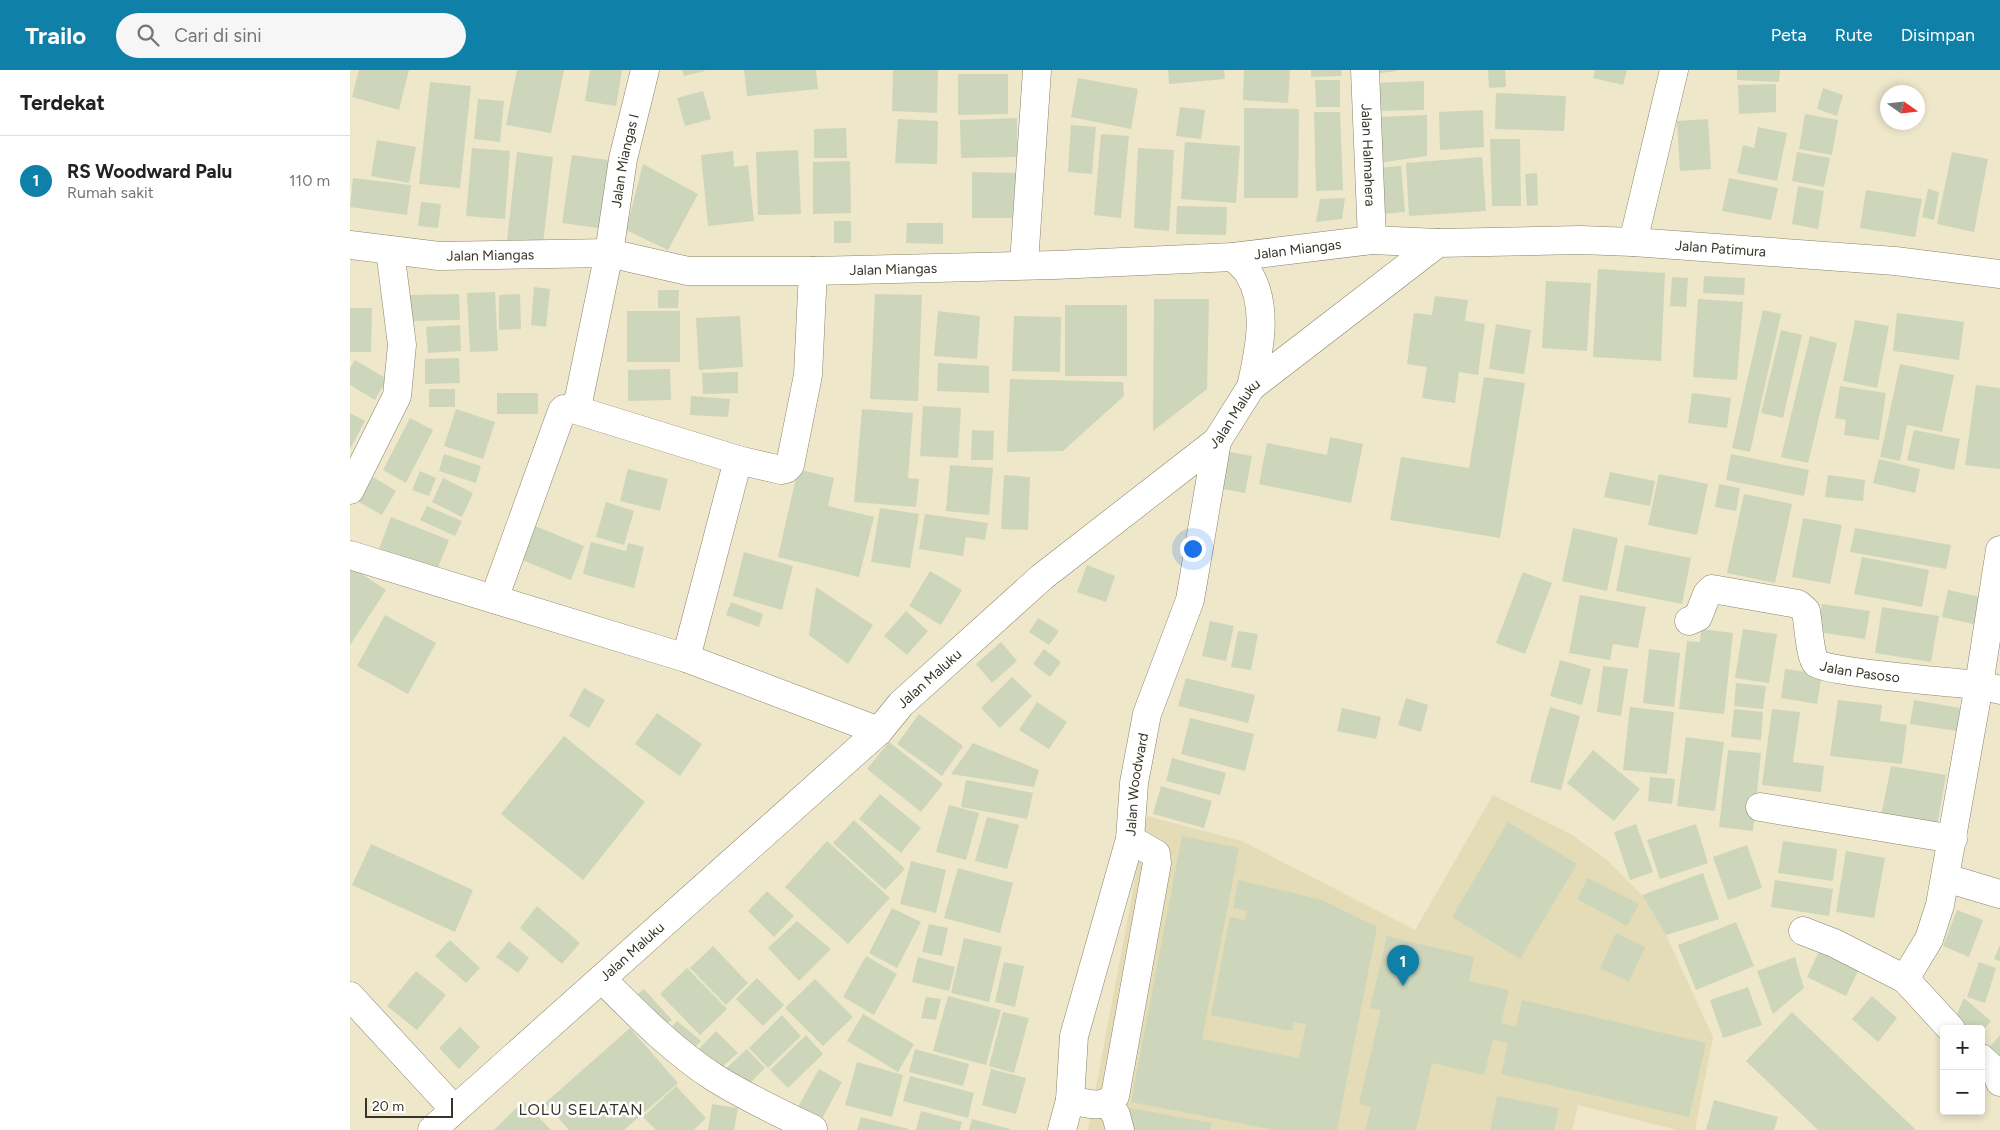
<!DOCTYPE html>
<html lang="id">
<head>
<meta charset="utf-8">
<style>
	body { margin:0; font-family:Figtree,sans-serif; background:#f6f6f6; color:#222 }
	.controls { position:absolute; right:15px; bottom:15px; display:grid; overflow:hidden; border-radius:5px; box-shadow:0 2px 8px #0003 }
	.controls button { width:45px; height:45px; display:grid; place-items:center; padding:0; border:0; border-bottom:1px solid #e0e0e0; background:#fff; color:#222; font:25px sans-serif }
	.compass { position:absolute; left:1530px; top:15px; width:45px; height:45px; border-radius:50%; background:#fff; box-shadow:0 2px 8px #0003; rotate:104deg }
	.scale { position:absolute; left:15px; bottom:12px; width:88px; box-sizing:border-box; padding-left:5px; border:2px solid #373429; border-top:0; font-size:14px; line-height:18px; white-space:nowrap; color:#373429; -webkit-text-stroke:4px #fff; paint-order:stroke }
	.you { position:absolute; left:842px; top:478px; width:18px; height:18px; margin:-12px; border:4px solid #fff; border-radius:50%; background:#1a73e8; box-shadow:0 0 0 8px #1a73e833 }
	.badge { display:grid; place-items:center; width:32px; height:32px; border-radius:50%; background:#0f80a8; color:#fff; font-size:16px; font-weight:700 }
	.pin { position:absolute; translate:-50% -41px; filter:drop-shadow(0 1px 2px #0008) }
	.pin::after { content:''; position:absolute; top:26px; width:18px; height:15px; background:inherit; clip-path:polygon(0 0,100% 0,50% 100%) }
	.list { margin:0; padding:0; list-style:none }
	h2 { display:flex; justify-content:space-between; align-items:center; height:65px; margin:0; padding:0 20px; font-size:21px }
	h2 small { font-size:16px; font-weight:400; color:#767676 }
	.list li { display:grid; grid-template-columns:32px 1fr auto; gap:15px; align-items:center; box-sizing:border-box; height:90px; padding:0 20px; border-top:1px solid #e0e0e0 }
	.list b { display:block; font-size:19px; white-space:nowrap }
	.list p { margin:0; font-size:16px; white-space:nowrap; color:#767676 }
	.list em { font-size:16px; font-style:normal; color:#767676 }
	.icon { flex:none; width:28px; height:28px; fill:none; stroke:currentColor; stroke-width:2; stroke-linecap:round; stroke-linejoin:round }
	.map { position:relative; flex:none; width:1650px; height:1060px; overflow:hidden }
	header { display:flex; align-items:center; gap:30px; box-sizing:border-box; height:70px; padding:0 25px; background:#0f80a8; color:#fff }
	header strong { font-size:24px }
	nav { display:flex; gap:28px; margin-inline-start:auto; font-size:18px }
	.search { width:350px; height:45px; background:#f6f6f6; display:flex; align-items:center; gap:12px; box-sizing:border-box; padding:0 18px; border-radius:28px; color:#767676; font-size:19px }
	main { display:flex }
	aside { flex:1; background:#fff }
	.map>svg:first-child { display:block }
</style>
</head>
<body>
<header>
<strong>Trailo</strong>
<div class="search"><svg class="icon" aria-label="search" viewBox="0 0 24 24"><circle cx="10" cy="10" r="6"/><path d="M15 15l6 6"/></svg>Cari di sini</div>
<nav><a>Peta</a><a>Rute</a><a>Disimpan</a></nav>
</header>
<main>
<aside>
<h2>Terdekat<small></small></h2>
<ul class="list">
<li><span class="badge">1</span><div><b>RS Woodward Palu</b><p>Rumah sakit</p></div><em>110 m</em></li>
</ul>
</aside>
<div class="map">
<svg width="1650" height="1060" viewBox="0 0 1650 1060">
	<rect width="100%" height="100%" fill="#eee7ca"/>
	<path fill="#e4dbb7" d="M1143,725L1219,763L1257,790L1292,825L1316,865L1363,967L1345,1060H1327L1228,1035L1222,1060H738L797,746L892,771L1065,860Z"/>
	<path fill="#cdd6bb" d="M9,0H59L49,40L2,27Z
		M167,0H214L201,63L156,55Z
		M240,0H272L266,36L235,31Z
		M332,0H354L355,1L334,6Z
		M394,0H466L468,19L397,26Z
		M543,0H588L587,43L542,41Z
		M818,0H874L875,9L819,14Z
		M894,0H940L938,33L893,30Z
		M961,0H991L992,6L961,7Z
		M1022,0H1047V1L1022,4Z
		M1138,0H1155L1156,17L1139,18Z
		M1245,0H1277L1273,15L1243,8Z
		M1387,0H1430L1429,12L1387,10Z
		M608,4H658V44L608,45Z
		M728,8L788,19L781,59L721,47Z
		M965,10H990V37H966Z
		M1074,11V40L1025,41L1024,13Z
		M80,12L121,16L110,118L69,114Z
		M1426,14V42L1389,44L1388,15Z
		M1473,18L1493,25L1487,46L1467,39Z
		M353,21L361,49L335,56L327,28Z
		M1146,23L1216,26L1214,61L1145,59Z
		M128,29L154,31L150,72L124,69Z
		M830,37L855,40L851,69L826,66Z
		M894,38L949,39L948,128H894Z
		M1133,40L1134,77L1090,80L1089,42Z
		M964,42H990L993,120L966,121Z
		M1455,44L1488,50L1482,85L1449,79Z
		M1077,45V86L1028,93L1026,47Z
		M667,48V87L611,88L610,50Z
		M548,49L588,51L587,94L545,93Z
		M1358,49L1361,99L1330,101L1327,51Z
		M721,55L746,57L742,104L718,102Z
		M1408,57L1437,63L1427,111L1387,103L1393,75L1404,78Z
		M496,58L497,88H464V59Z
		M751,64L779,66L771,148L744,145Z
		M1140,69H1170L1171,136H1142Z
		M27,70L66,77L59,113L21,106Z
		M835,72L890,76L886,133L831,129Z
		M122,78L160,81L155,149L116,146Z
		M788,78L824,80L819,161L784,158Z
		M448,80L451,144L408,145L406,82Z
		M383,81L384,97L398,95L404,151L358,156L351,85Z
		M167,82L203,87L193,174L157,170Z
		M1447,82L1480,88L1474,117L1442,111Z
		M1602,82L1638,89L1624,162L1587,154Z
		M222,85L265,91L255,159L212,153Z
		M1132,87L1136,141L1059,146L1056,93Z
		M500,91L501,143L463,144V92Z
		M293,94L348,124L318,180L276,160Z
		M1051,96L1055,142L1031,144L1027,98Z
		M622,102L666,103L665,148H622Z
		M1187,103L1188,135L1177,136L1175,104Z
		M3,108L61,115L57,145L0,137Z
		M1379,108L1428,118L1421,150L1372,141Z
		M1448,116L1474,121L1468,159L1442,154Z
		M1578,119L1589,122L1584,150L1572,147Z
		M1516,120L1572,129L1565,167L1510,158Z
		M995,128L992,149L966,152L970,129Z
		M71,132L91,134L88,158L68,156Z
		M827,136L877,137L876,165L826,164Z
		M484,151H501V173H484Z
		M557,153H593V174L556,173Z
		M1248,199L1315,203L1311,291L1243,287Z
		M1354,206L1395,208L1394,225L1353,223Z
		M1322,207L1338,208L1336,237L1320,236Z
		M1196,211L1241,213L1237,281L1192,278Z
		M184,217L200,219L196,257L181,255Z
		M308,220H329L328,238H308Z
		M145,222L148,281L120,282L117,223Z
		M109,224L110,250L59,251L58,225Z
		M170,224L171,259L149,260V225Z
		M525,224L572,225L568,331L520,329Z
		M1085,226L1118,230L1115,251L1135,254L1128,305L1109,302L1105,333L1072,328L1077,297L1057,294L1064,243L1082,245Z
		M804,229H859L857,319L803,361Z
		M1348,229L1393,232L1387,310L1343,307Z
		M715,235H777V306H715Z
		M0,238H22L21,282H0Z
		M1413,240L1431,244L1400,382L1382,378Z
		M277,241H330V292H277Z
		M588,241L630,246L627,289L584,286Z
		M1547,243L1614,252L1609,290L1543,281Z
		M390,246L393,297L349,300L346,248Z
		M664,246L711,247L710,302L662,301Z
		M1505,250L1539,256L1527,318L1493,311Z
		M1146,254L1181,260L1174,304L1139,299Z
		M110,255L111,281L78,283L76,257Z
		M1431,260L1452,265L1433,348L1411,343Z
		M1460,266L1487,273L1458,393L1431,387Z
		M109,288L110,313L75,314V289Z
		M5,290L37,309L25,330L0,315V298Z
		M588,293L639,296V323L587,321Z
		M1550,294L1604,305L1592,362L1557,355L1550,391L1530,387Z
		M320,299L321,330L278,331V300Z
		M388,302V323L353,324L352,303Z
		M1134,307L1175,313L1150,468L1040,450L1051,387L1119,398Z
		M660,309L773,312L774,326L713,381L657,382Z
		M1626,315L1650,318V399L1615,395Z
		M1490,316L1536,323L1529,370L1494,365L1496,350L1485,348Z
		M79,319H105V337H79Z
		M147,323H188V344H147Z
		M1342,323L1381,328L1377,358L1338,353Z
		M341,326L380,329L378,347L340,345Z
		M573,336L611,338L608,388L570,386Z
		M106,339L145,352L133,389L94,376Z
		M512,339L563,343L558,408L569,409L566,437L504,432Z
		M0,343L15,351L0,379Z
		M60,348L83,360L56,413L33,400Z
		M622,360L644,361L643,390H621Z
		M1564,360L1610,369L1604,400L1557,390Z
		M980,367L1013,374L1001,433L909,414L917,373L977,385Z
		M874,381L902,386L895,423L868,418Z
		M94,384L131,396L126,413L89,401Z
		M1381,384L1459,400L1454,426L1376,410Z
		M1529,389L1570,399L1565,423L1523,413Z
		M600,395L643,398L639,445L596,441Z
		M278,399L318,409L310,441L270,431Z
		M448,399L484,408L478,436L524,447L509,507L428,487Z
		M70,401L86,408L79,426L62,420Z
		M1260,402L1305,411L1300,436L1254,427Z
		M1309,404L1358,414L1347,465L1298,455Z
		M654,405L680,407L678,460L651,459Z
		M1478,405L1515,410L1513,431L1475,427Z
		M23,407L46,421L32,445L9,432Z
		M93,408L123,423L112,447L82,432Z
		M1369,414L1390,418L1386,441L1365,437Z
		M1394,424L1442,434L1425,513L1377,503Z
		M256,432L284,441L274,475L246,467Z
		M77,436L112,451L105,466L70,450Z
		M530,438L569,444L560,498L521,492Z
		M575,444L638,453L635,470L616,467L613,486L569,479Z
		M41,447L99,470L85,505L29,479Z
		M1453,448L1492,455L1480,514L1442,507Z
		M185,456L234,476L221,510L172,490Z
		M1223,458L1268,468L1257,521L1212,511Z
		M1505,458L1601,475L1596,499L1500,482Z
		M241,472L276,481L278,473L294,477L284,518L233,504Z
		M1275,475L1341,488L1332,534L1266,521Z
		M394,482L443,496L432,540L383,526Z
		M1512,487L1579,500L1572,537L1504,524Z
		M737,495L765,506L756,532L727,522Z
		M0,496L36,520L0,575Z
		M580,501L612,520L591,555L559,536Z
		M1173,502L1202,513L1175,584L1146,573Z
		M466,517L523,555L498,594L459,565Z
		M1598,520L1634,528L1627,555L1592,547Z
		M1230,525L1296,537L1288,578L1263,574L1260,590L1219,583Z
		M381,532L413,544L409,557L376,545Z
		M1472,534L1520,541L1515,569L1468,562Z
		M1532,537L1589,546L1581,592L1525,583Z
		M556,541L578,561L557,585L534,566Z
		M35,545L86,573L58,624L7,596Z
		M688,548L709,561L699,575L679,562Z
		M860,551L884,556L876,591L852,586Z
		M1351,559L1383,563L1374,644L1329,639L1337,571L1350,572Z
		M1393,559L1427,564L1419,613L1385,608Z
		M888,561L908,564L901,600L881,597Z
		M651,572L667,591L642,613L626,594Z
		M694,579L711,592L700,607L683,594Z
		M1299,579L1330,583L1324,637L1293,633Z
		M1210,590L1241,599L1232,635L1200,626Z
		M1253,596L1278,599L1271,646L1247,642Z
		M1435,599L1472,604L1467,634L1431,628Z
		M662,607L682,626L650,658L631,638Z
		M836,608L905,625L898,653L828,636Z
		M1386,613L1416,616L1413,639L1384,636Z
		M234,618L255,630L239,658L219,646Z
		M1056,628L1078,635L1071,662L1048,655Z
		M1488,630L1532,635L1530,651L1557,655L1552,694L1480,686Z
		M1564,630L1610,638L1607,661L1560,654Z
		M687,632L717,652L699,679L669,660Z
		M1200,637L1230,646L1211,720L1180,712Z
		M1280,637L1324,642L1317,704L1273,700Z
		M992,638L1031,647L1026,669L987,661Z
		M1384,639L1413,642L1411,670L1381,667Z
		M1422,639L1450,642L1443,692L1474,696L1471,722L1412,715Z
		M307,643L352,674L330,706L285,674Z
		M569,644L613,676L592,706L547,674Z
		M840,648L904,664L895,701L831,684Z
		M214,666L295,732L233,810L151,744Z
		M1336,667L1374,672L1365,741L1327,736Z
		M539,672L593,714L571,742L517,699Z
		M623,673L689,700L684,717L601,704Z
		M1243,680L1290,719L1264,751L1217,713Z
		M1378,680L1411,683L1403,761L1369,757Z
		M822,688L876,703L870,725L816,711Z
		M1541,696L1596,705L1587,756L1531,746Z
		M1300,707L1325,709L1322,734L1298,731Z
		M616,710L683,723L677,749L611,737Z
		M811,716L862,731L854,758L803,744Z
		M530,724L571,758L551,783L509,749Z
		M599,735L629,743L616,790L586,782Z
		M637,747L669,755L657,799L625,791Z
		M504,750L555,799L535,820L483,773Z
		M1158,752L1227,794L1170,889L1102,847Z
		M1286,754L1303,802L1280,810L1264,762Z
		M1346,754L1358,793L1310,809L1297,770Z
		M832,766L889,778L852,969L949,988L956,954L944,952L942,961L861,945L880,847L895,850L897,841L883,838L888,810L972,830L1027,857L987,1060H925L781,1032Z
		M477,771L540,828L498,874L435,817Z
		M1433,771L1487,779L1483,811L1428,803Z
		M21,774L123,820L105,862L2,815Z
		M1397,775L1412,818L1378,830L1363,787Z
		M1496,781L1535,788L1524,848L1486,842Z
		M561,791L596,800L586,843L550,834Z
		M608,798L663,813L650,863L594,848Z
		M1353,803L1369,849L1316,865L1292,825Z
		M1238,808L1289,834L1277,856L1227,829Z
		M1425,810L1483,819L1479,846L1421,837Z
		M417,821L444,846L424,867L398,841Z
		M187,836L230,873L212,894L170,858Z
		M542,838L571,852L547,898L519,883Z
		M1607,840L1633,850L1619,887L1593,876Z
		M447,851L481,879L449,911L418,878Z
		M1386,852L1404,896L1346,920L1328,875Z
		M579,854L598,858L592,886L572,882Z
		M1266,863L1295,877L1279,912L1250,898Z
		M1037,866L1124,887L1119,911L1159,920L1151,953L1166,957L1172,930L1356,973L1339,1047L1151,1004L1158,973L1143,970L1134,1005L1082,993L1066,1060H1015L1021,1037L1009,1034L1031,940L1020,938Z
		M614,868L652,877L639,932L601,923Z
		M100,870L130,898L116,913L85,886Z
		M159,871L179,888L168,903L146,887Z
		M1650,875V891L1644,889Z
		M363,876L398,913L376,935L340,898Z
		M1470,879L1510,897L1496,926L1457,907Z
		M516,886L547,904L524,945L493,927Z
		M568,887L605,897L599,921L562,912Z
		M1445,887L1454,918L1423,944L1407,901Z
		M654,892L674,896L665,937L645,932Z
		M1629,892L1646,898L1635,933L1617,927Z
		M337,898L377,939L350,965L310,924Z
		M66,901L96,925L67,960L37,936Z
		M407,908L434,935L413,956L386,929Z
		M465,909L503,947L473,976L435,938Z
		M1398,917L1412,955L1373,968L1360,930Z
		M294,919L322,950L308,960L280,930Z
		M598,926L651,940L636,995L583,981Z
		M1522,926L1547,948L1528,972L1502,949Z
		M576,927L591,929L586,950L571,948Z
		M1614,928L1641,951L1631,963V959H1613L1604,951Z
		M653,942L679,948L664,1003L639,996Z
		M1442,942L1566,1060H1468L1396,991Z
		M513,944L564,974L548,1002L497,971Z
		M432,945L451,966L418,998L399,978Z
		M327,951L351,971L338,985L315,964Z
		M110,957L130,977L109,999L89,978Z
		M280,958L328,1013L274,1060H219L195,1033Z
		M366,961L388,983L363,1005L340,988Z
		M456,965L473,984L438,1018L420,1000Z
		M1650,965V993L1636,981Z
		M397,979L415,998L392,1021L368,1006Z
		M565,979L619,994L613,1016L559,1002Z
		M507,992L553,1005L542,1047L495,1035Z
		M469,999L492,1012L468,1056L444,1044Z
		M641,999L676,1008L666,1044L632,1035Z
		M560,1006L624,1023L618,1048L553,1031Z
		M326,1016L356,1048L344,1060H306L293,1047Z
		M1147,1026L1209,1038L1204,1060H1140Z
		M1364,1030L1428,1047L1424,1060H1356Z
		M173,1031L201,1060H144Z
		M362,1034L388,1038L384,1060H358Z
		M780,1038L861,1053L860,1060H776Z
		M571,1041L612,1052L610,1060H566Z
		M511,1047L559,1059L558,1060H507Z
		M622,1049L660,1059V1060H619Z"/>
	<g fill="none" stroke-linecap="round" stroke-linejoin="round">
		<defs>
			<g id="minor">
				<path id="s1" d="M1015,0L1022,170"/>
				<path d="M1283,172L1324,0"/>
				<path id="s2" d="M0,175L89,186L259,183L338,201H463L705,195L883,187L1022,170L1088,173"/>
				<path d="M674,194L687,0"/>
				<path d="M223,339L388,390"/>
				<path d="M0,420L47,326L52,275L40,180"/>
				<path d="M1650,480L1629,615L1650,620"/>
				<path d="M0,485L336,588L529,661"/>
				<path id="s3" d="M144,529L212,341L214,339H223L229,328L259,183L273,89L295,0"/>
				<path id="s4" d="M1339,551L1348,547L1357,524L1362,519L1448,534L1456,541C1458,551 1460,587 1466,593C1476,602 1607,613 1629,615L1590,835L1579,869L1555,909L1601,959"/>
				<path d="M336,588L388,390L431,400L436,399L440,395L458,305L463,201"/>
				<path d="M1410,737L1603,769"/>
				<path d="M1596,808L1650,824"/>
				<path d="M1453,861L1484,873L1555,909"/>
				<path d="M252,909C287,944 323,981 365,1008C396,1027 429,1043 463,1059"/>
				<path d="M0,926L104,1039"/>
				<path d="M1631,988L1646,1002L1650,1012"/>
				<path d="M720,1030C737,1033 752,1040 765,1026L807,793L806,784L780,769"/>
				<path d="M758,1033L766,1045L770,1060"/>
				<path id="s5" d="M712,1060L720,1030L724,966L780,769L784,713L797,644L840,530L867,371"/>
			</g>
			<g id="major">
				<path d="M883,187C888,192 895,197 899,204C919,237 909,282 901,317"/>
				<path id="s6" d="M82,1060L529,661L551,634L692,507L867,371L901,317L1088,173L1230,170L1283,172L1545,191L1650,204"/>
			</g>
		</defs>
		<use href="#minor" stroke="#8b846a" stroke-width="29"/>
		<use href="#major" stroke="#8b846a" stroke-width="29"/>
		<use href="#minor" stroke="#fff" stroke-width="28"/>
		<use href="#major" stroke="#fff" stroke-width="28"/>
	</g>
	<g text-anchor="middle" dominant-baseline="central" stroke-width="5" stroke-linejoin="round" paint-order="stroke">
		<g font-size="14" fill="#373429" stroke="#fff">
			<text stroke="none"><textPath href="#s1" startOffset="85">Jalan Halmahera</textPath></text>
			<text stroke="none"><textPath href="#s3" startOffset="466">Jalan Miangas I</textPath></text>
			<text stroke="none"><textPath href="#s6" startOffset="1628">Jalan Patimura</textPath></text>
			<text stroke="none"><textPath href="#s2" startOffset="951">Jalan Miangas</textPath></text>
			<text stroke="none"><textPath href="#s2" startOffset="141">Jalan Miangas</textPath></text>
			<text stroke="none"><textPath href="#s2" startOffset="546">Jalan Miangas</textPath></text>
			<text stroke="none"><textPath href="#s6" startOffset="1078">Jalan Maluku</textPath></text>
			<text stroke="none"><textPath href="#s4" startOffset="238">Jalan Pasoso</textPath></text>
			<text stroke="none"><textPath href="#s6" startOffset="672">Jalan Maluku</textPath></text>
			<text stroke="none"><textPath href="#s5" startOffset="355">Jalan Woodward</textPath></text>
			<text stroke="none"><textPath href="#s6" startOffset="268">Jalan Maluku</textPath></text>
		</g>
		<g font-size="16" letter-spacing="1" fill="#373429" stroke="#fff">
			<text x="231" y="1039">LOLU SELATAN</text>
		</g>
	</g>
</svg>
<div class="controls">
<button>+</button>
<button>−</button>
</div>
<svg class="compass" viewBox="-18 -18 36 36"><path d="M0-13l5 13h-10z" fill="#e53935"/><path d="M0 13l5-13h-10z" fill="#767676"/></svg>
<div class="scale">20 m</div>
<div class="you"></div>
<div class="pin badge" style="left:1053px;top:916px">1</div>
</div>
</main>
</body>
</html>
